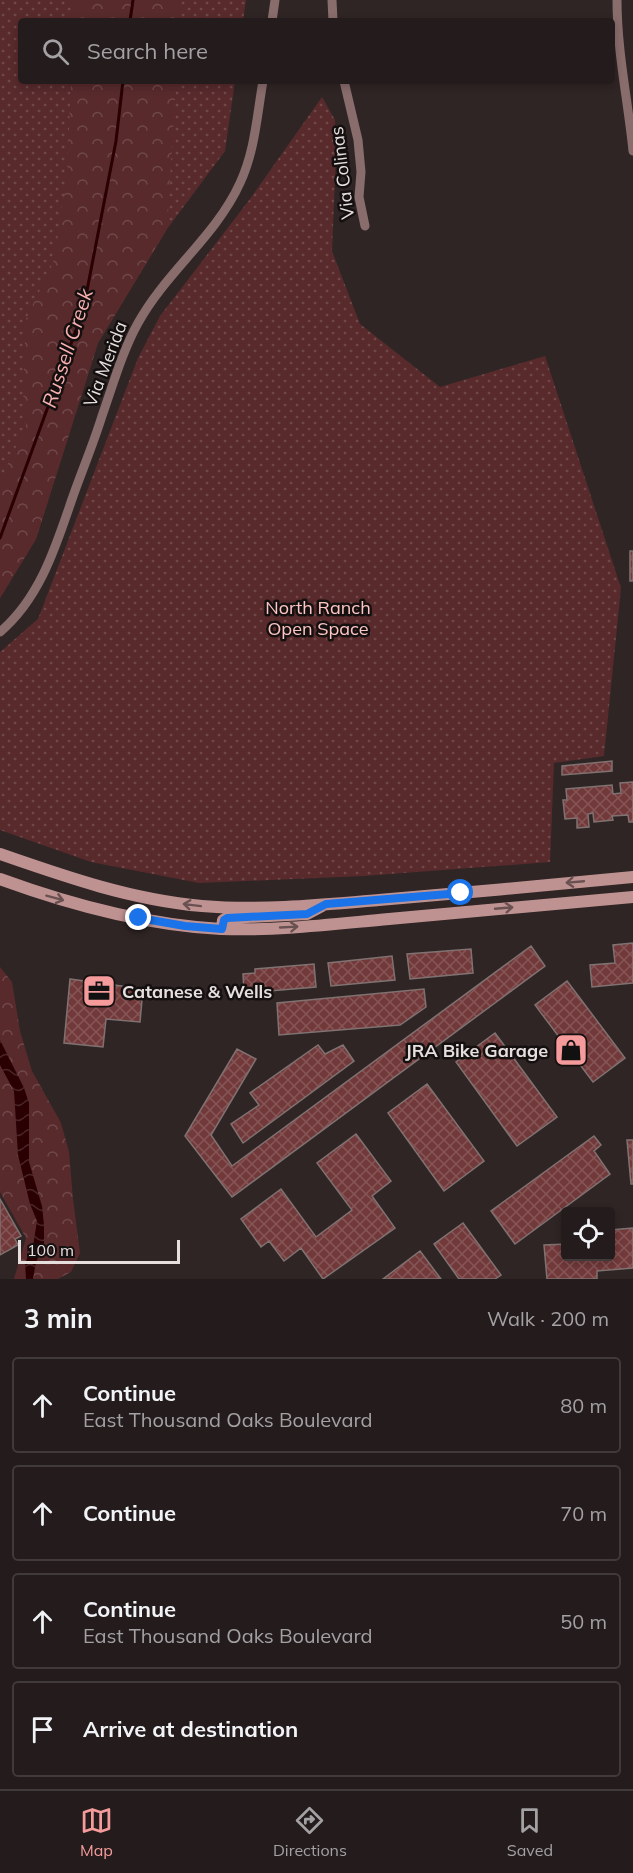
<!DOCTYPE html>
<html lang="en">
<head>
<meta charset="utf-8">
<style>
	body { margin:0; font-family:Mulish,sans-serif; background:#302929; color:#f1f3f6 }
	.controls { position:absolute; right:18px; bottom:18px; display:grid; overflow:hidden; border-radius:6px; box-shadow:0 3px 9px #0003 }
	.controls button { width:54px; height:54px; display:grid; place-items:center; padding:0; border:0; border-bottom:2px solid #413a3b; background:#241c1c; color:#f1f3f6; font:30px sans-serif }
	.scale { position:absolute; left:18px; bottom:15px; width:162px; box-sizing:border-box; padding-left:6px; border:3px solid #e6dfde; border-top:0; font-size:16px; line-height:21px; white-space:nowrap; color:#e6dfde; -webkit-text-stroke:4px #151010; paint-order:stroke }
	.stop { position:absolute; width:18px; height:18px; margin:-14px; border:4px solid #1a73e8; border-radius:50%; background:#fff }
	.stop.end { background:#1a73e8; border-color:#fff; box-shadow:0 2px 6px #0008 }
	.list { margin:0; padding:0; list-style:none }
	h2 { display:flex; justify-content:space-between; align-items:center; height:78px; margin:0; padding:0 24px; font-size:26px }
	h2 small { font-size:20px; font-weight:400; color:#a3a1a3 }
	.list li { display:grid; grid-template-columns:39px 1fr auto; gap:18px; align-items:center; box-sizing:border-box; height:96px; margin:0 12px 12px; padding:0 12px; border:2px solid #413a3b; border-radius:6px }
	.list b { display:block; font-size:22px; white-space:nowrap }
	.list p { margin:0; font-size:20px; white-space:nowrap; color:#a3a1a3 }
	.list em { font-size:20px; font-style:normal; color:#a3a1a3 }
	.icon { flex:none; width:33px; height:33px; fill:none; stroke:currentColor; stroke-width:2; stroke-linecap:round; stroke-linejoin:round }
	.map { position:relative; flex:none; width:633px; height:1279px; overflow:hidden }
	.search { position:absolute; background:#241c1c; box-shadow:0 3px 9px #0003; left:18px; right:18px; top:18px; height:66px; display:flex; align-items:center; gap:15px; box-sizing:border-box; padding:0 21px; border-radius:6px; color:#a3a1a3; font-size:22px }
	.sheet { height:510px; background:#241c1c }
	nav { display:flex; justify-content:space-around; align-items:center; box-sizing:border-box; height:84px; border-top:2px solid #413a3b; background:#241c1c; font-size:16px; color:#a3a1a3 }
	nav a { display:grid; justify-items:center; gap:3px }
	nav .on { color:#f59b9b }
	.map>svg:first-child { display:block }
</style>
</head>
<body>
<div class="map">
<svg width="633" height="1279" viewBox="0 0 633 1279">
	<defs>
		<pattern id="grass-dots" width="8" height="8" patternUnits="userSpaceOnUse" patternTransform="scale(1.5)"><rect width="8" height="8" fill="#582a2c"/><path d="M2 2h.1M6 6h.1" fill="none" stroke="#70484a" stroke-width="1.8" stroke-linecap="round"/></pattern>
		<pattern id="forest-crowns" width="20" height="18" patternUnits="userSpaceOnUse" patternTransform="scale(1.5)"><rect width="20" height="18" fill="#582a2c"/><path d="M2 6a3 3 0 1 1 6 0M12 15a3 3 0 1 1 6 0" fill="none" stroke="#70484a"/></pattern>
		<pattern id="water-waves" width="16" height="10" patternUnits="userSpaceOnUse" patternTransform="scale(1.5)"><rect width="16" height="10" fill="#2a0003"/><path d="M0 5q4-4 8 0t8 0" fill="none" stroke="#492527"/></pattern>
		<pattern id="building-cross-hatch" width="8" height="8" patternUnits="userSpaceOnUse" patternTransform="scale(1.5)"><rect width="8" height="8" fill="#72393a"/><path d="M0 0l8 8M0 8l8-8" fill="none" stroke="#865556"/></pattern>
	</defs>
	<rect width="100%" height="100%" fill="#302525"/>
	<path fill="url(#grass-dots)" d="M0,0H246L243,21H21V81H235L225,151L167,229L98,343L36,539L0,598Z
		M322,97L335,120L336,154L332,251L360,324L440,387L545,356L621,588L604,756L554,763L550,862L363,876L199,883L91,862L0,830V652L38,619L138,358L160,316L250,199Z"/>
	<path fill="url(#forest-crowns)" d="M73,0H181L180,21H73Z
		M71,81H176L167,229L98,343L36,539L0,598V481L26,425L23,391L26,319L53,263L67,176Z
		M0,967L12,982L20,1031L32,1071L61,1123L69,1152L73,1199L80,1253L71,1272L58,1279H14L26,1238L0,1192Z"/>
	<path fill="url(#water-waves)" d="M0,1040L24,1088L29,1103V1162L42,1206L44,1225V1246L36,1262L33,1279H26L25,1263L33,1246L37,1221L30,1204L18,1155L14,1091L0,1065Z"/>
	<g fill="none" stroke-linecap="round" stroke-linejoin="round">
		<path stroke="#2a0003" stroke-width="3" d="M130,21L133,0
			M0,538L83,311L116,141L123,81"/>
	</g>
	<path fill="url(#building-cross-hatch)" stroke="#7f7271" stroke-width="1.5" d="M630,551H633V581H630Z
		M612,761V771L562,775V766Z
		M633,782V822H629L628,815L612,816L613,820L594,822L593,813L588,814L589,827L577,828V818L565,819L563,800H567L566,789L612,785L613,794L621,793L620,783Z
		M633,943V983L592,987L590,965L615,963L613,945Z
		M531,946L545,966L232,1197L185,1136L237,1049L256,1059L211,1135L232,1166Z
		M471,949L473,973L410,979L407,954Z
		M392,956L395,980L331,986L328,963Z
		M314,964L316,987L244,993L243,974L255,973V969Z
		M70,979L143,989L140,1022L106,1019L103,1047L64,1043Z
		M567,981L625,1058L593,1082L535,1005Z
		M424,989L426,1007L400,1025L279,1035L277,1003Z
		M495,1033L557,1117L517,1146L456,1062Z
		M318,1045L325,1054L343,1045L354,1061L243,1143L231,1124L259,1105L250,1093Z
		M427,1084L484,1161L444,1191L388,1113Z
		M356,1134L391,1181L372,1196L395,1228L323,1279L301,1248L284,1261L269,1241L261,1247L241,1219L281,1189L316,1237L352,1210L317,1163Z
		M594,1136L601,1145L594,1151L610,1174L515,1244L491,1211Z
		M627,1140H633V1184H631Z
		M0,1199L21,1236L15,1239L18,1245L0,1255Z
		M463,1223L501,1275L495,1279H459L434,1244Z
		M633,1228V1268L597,1271V1279H547L544,1245L566,1244V1256H610V1230Z
		M420,1251L441,1279H383Z"/>
	<g fill="none" stroke-linecap="round" stroke-linejoin="round">
		<path stroke="#896c6c" stroke-width="9" d="M332,0L333,21
			M617,0C617,51 628,101 633,151
			M272,21L275,0
			M344,81L358,140L361,172L359,197L365,226
			M0,632C39,599 55,549 71,502C81,473 93,445 102,416C113,385 122,352 138,323C166,272 216,236 240,183C255,151 257,115 263,81"/>
		<path stroke="#bf9292" stroke-width="12" d="M0,854C66,877 132,900 202,906C261,911 321,905 379,900C464,893 548,885 633,877
			M0,879C71,905 146,925 221,929C277,931 333,924 389,919C470,912 552,904 633,897
			M222,929L223,920L227,918L307,914L322,906"/>
	</g>
	<defs><path id="oneway-shaft" d="M-6 0H5M1.5-3L5.5 0L1.5 3" fill="none" stroke-width="1.6" stroke-linecap="round" stroke-linejoin="round" transform="scale(1.5)"/></defs>
	<g stroke="#6a5151">
		<use href="#oneway-shaft" transform="translate(575 882) rotate(175)"/>
		<use href="#oneway-shaft" transform="translate(55 898) rotate(15)"/>
		<use href="#oneway-shaft" transform="translate(192 905) rotate(-173)"/>
		<use href="#oneway-shaft" transform="translate(504 908) rotate(-5)"/>
		<use href="#oneway-shaft" transform="translate(289 927) rotate(-3)"/>
	</g>
	<g fill="none" stroke-linecap="round" stroke-linejoin="round">
		<path stroke="#1a73e8" stroke-width="8" d="M139,918L185,926L222,929L224,920L227,918L307,914L326,904L461,893"/>
	</g>
	<defs>
		<symbol id="office-square" viewBox="-11 -11 22 22"><rect x="-9" y="-9" width="18" height="18" rx="4" fill="#f59b9b" stroke="#151010"/><path d="M-6-3h4V-5.5h4V-3h4V5H-6ZM-1-4.5V-3h2v-1.5ZM-6 0V1H6V0Z" fill="#111"/></symbol>
		<symbol id="shop-square" viewBox="-11 -11 22 22"><rect x="-9" y="-9" width="18" height="18" rx="4" fill="#f59b9b" stroke="#151010"/><path d="M-5-2.5h2.3a2.7 3.5 0 0 1 5.4 0H5L5.5 6h-11ZM-1.5-2.5h3a1.5 2.3 0 0 0-3 0Z" fill="#111"/></symbol>
	</defs>
	<g fill-rule="evenodd">
		<use href="#office-square" x="80" y="972" width="38" height="38"/>
		<use href="#shop-square" x="552" y="1031" width="38" height="38"/>
	</g>
	<g text-anchor="middle" dominant-baseline="central" stroke-width="5" stroke-linejoin="round" paint-order="stroke">
		<g font-size="18" fill="#e6dfde" stroke="#151010">
			<text transform="translate(342 173) rotate(-97)">Via Colinas</text>
			<text transform="translate(105 364) rotate(-69)">Via Merida</text>
		</g>
		<g font-size="18" fill="#ffc5c4" stroke="#151010">
			<text x="318" y="607">North Ranch<tspan x="318" dy="21">Open Space</tspan></text>
		</g>
		<g font-size="18" font-weight="bold" fill="#e6dfde" stroke="#151010" text-anchor="start">
			<text x="122" y="991">Catanese &amp; Wells</text>
			<text x="548" y="1050" text-anchor="end">JRA Bike Garage</text>
		</g>
		<g font-size="20" font-style="italic" fill="#fcb1b1" stroke="#151010">
			<text transform="translate(67 348) rotate(-72)">Russell Creek</text>
		</g>
	</g>
</svg>
<div class="controls">
<button><svg class="icon" aria-label="locate" viewBox="0 0 24 24"><circle cx="12" cy="12" r="6"/><path d="M12 2v4M12 18v4M2 12h4M18 12h4"/></svg></button>
</div>
<div class="scale">100 m</div>
<div class="stop" style="left:461px;top:893px"></div>
<div class="stop end" style="left:139px;top:918px"></div>
<div class="search"><svg class="icon" aria-label="search" viewBox="0 0 24 24"><circle cx="10" cy="10" r="6"/><path d="M15 15l6 6"/></svg>Search here</div>
</div>
<section class="sheet">
<h2>3 min<small>Walk · 200 m</small></h2>
<ul class="list">
<li><svg class="icon" aria-label="ahead" viewBox="0 0 24 24"><path d="M12 20V5M6 11l6-6 6 6"/></svg><div><b>Continue</b><p>East Thousand Oaks Boulevard</p></div><em>80 m</em></li>
<li><svg class="icon" aria-label="ahead" viewBox="0 0 24 24"><path d="M12 20V5M6 11l6-6 6 6"/></svg><div><b>Continue</b></div><em>70 m</em></li>
<li><svg class="icon" aria-label="ahead" viewBox="0 0 24 24"><path d="M12 20V5M6 11l6-6 6 6"/></svg><div><b>Continue</b><p>East Thousand Oaks Boulevard</p></div><em>50 m</em></li>
<li><svg class="icon" aria-label="arrive" viewBox="0 0 24 24"><path d="M6 21V4h12l-3 4 3 4H6"/></svg><div><b>Arrive at destination</b></div></li>
</ul>
</section>
<nav>
<a class="on"><svg class="icon" aria-label="map" viewBox="0 0 24 24"><path d="M3 6l6-2 6 2 6-2v14l-6 2-6-2-6 2zM9 4v14M15 6v14"/></svg>Map</a>
<a><svg class="icon" aria-label="directions" viewBox="0 0 24 24"><path d="M12 3l9 9-9 9-9-9zM9 14v-3h6M13 9l2 2-2 2"/></svg>Directions</a>
<a><svg class="icon" aria-label="saved" viewBox="0 0 24 24"><path d="M7 4h10v16l-5-4-5 4z"/></svg>Saved</a>
</nav>
</body>
</html>
